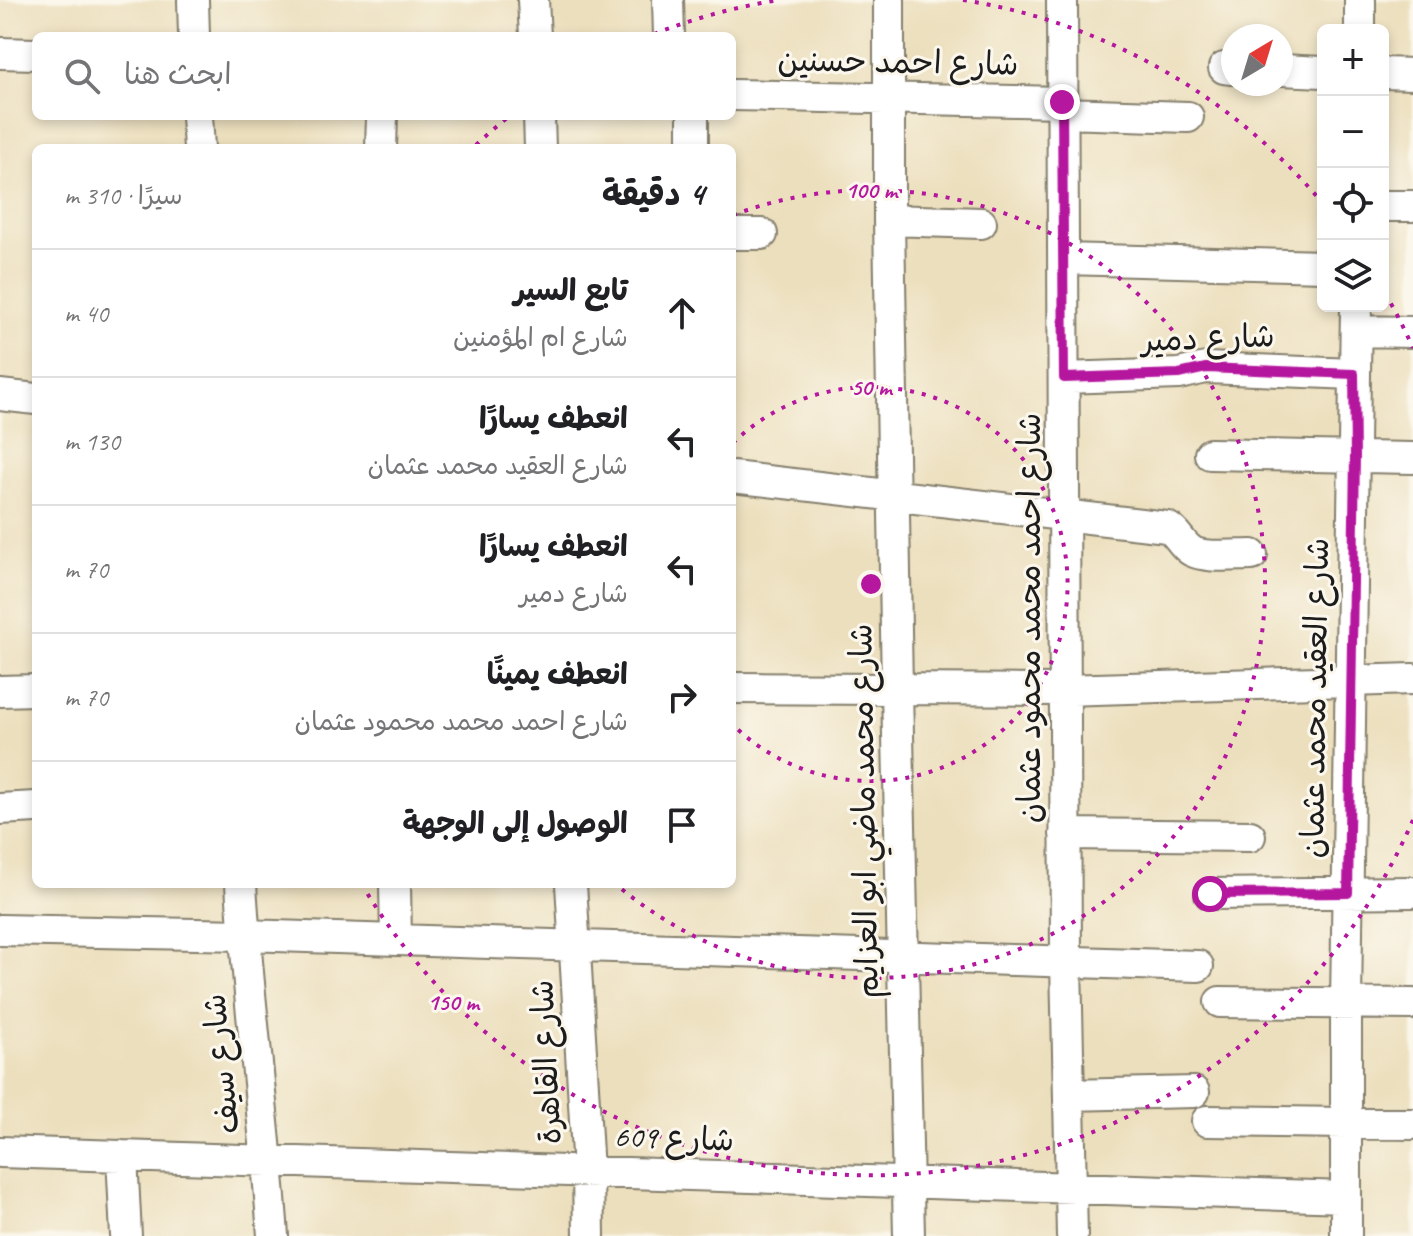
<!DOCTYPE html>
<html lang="ar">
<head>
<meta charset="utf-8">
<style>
	body { margin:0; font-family:Caveat,"Playpen Sans Arabic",sans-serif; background:#f6f6f6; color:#202124; direction:rtl }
	.controls { position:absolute; right:24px; top:24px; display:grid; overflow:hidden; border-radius:12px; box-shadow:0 4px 12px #0003 }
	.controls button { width:72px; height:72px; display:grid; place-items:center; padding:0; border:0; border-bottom:2px solid #e0e0e0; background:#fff; color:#202124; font:40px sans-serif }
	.compass { position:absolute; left:1221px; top:24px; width:72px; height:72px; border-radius:50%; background:#fff; box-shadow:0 4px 12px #0003; rotate:38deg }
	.stop { position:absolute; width:24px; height:24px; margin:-18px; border:6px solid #b5179e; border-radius:50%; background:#fff }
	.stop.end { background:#b5179e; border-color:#fff; box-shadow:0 2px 8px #0008 }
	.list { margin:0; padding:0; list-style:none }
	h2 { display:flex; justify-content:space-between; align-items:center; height:104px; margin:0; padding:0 32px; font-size:34px }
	h2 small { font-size:26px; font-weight:400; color:#757577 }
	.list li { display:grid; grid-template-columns:52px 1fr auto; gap:24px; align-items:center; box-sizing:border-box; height:128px; padding:0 32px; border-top:2px solid #e0e0e0 }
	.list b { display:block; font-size:30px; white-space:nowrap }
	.list p { margin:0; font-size:26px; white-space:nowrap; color:#757577 }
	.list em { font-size:26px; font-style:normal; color:#757577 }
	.icon { flex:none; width:44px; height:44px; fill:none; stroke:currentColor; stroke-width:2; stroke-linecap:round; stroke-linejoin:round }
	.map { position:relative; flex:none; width:1413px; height:1236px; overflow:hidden; direction:ltr }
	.search { position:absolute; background:#fff; box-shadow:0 4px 12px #0003; left:32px; top:32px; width:704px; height:88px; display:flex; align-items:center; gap:20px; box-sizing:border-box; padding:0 28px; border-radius:12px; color:#757577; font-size:30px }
	.panel { position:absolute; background:#fff; box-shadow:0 4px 12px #0003; left:32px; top:144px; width:704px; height:744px; border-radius:12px; direction:rtl }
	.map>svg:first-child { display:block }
</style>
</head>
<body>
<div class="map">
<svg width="1413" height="1236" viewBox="0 0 1413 1236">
	<rect width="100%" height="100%" fill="#fbf7ec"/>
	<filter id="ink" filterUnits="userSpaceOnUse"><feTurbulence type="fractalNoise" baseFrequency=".0125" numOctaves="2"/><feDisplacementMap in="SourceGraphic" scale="16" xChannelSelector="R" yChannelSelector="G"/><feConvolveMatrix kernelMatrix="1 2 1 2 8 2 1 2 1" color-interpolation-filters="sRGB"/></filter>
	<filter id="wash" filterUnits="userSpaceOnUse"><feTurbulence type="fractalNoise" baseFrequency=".006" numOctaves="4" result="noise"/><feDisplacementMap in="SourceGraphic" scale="32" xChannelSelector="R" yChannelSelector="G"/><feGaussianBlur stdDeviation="1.8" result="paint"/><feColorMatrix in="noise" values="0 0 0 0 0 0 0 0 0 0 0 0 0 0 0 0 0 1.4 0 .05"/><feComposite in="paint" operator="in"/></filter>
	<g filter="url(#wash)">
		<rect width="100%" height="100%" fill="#ecdfbd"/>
	</g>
	<g filter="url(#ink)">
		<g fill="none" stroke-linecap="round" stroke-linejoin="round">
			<defs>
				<path id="minor" d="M193,0L194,36
					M533,0L535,36
					M668,0L669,36
					M889,0V220L897,689L909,1236
					M1062,0L1066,962L1072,1236
					M1360,30V0
					M0,53L36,54
					M1224,68L1233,69
					M1281,70L1323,72
					M1383,73L1413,74
					M732,95L1062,102
					M1063,113L1188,117
					M197,116L199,148
					M539,116L540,148
					M693,116V148
					M381,148L382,116
					M1383,206H1413
					M889,220L981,223
					M732,234H762
					M1064,259L1323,266
					M1356,331L1413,332
					M1064,378L1179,374L1206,368L1354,374
					M0,395L36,399
					M1210,454L1413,458
					M732,477L1167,527C1177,532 1180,542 1189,549C1200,559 1237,555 1252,555
					M732,688L1064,690L1413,679
					M0,691L36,690
					M0,809L36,807
					M1065,834L1250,836
					M241,884C248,1002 265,1118 273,1236
					M395,884L396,940
					M571,884L588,1171L589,1236
					M1210,894L1413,892
					M0,930L244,935L1198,966
					M1220,1002L1413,1004
					M1069,1095L1194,1092
					M1207,1121L1413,1124
					M0,1152L1346,1197
					M122,1156L126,1236
					M1346,1236V1002L1356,306"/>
			</defs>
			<use href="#minor" stroke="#847e6c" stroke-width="34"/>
			<use href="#minor" stroke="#fff" stroke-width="30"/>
		</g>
	</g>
	<g fill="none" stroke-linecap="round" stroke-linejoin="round" filter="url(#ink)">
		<path stroke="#b5179e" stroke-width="10" d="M1062,102L1064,378L1179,374L1206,368L1354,374L1355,457L1348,893L1210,894"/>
	</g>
	<g fill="none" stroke="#b5179e" stroke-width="4" stroke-dasharray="4 8">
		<path d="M733 443A197 197 0 1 1 733 725"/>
		<path d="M733 215A394 394 0 1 1 618 886"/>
		<path d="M1413 820A591 591 0 0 1 364 888M476 145A591 591 0 0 1 507 118M654 34A591 591 0 0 1 779 0M963 0A591 591 0 0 1 1320 200M1385 293A591 591 0 0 1 1413 348"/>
	</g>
	<g text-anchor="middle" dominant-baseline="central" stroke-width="6" stroke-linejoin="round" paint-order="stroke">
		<g font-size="32" fill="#1c1c1c" stroke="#fbf7ec">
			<text transform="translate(898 62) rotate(1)">شارع احمد حسنين</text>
			<text transform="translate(1208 338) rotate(-2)">شارع دمير</text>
			<text transform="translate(1029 618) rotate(-90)">شارع احمد محمد محمود عثمان</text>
			<text transform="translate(1315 698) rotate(-89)">شارع العقيد محمد عثمان</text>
			<text transform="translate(864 811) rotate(-91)">شارع محمد ماضي ابو العزايم</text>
			<text transform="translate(546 1062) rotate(-93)">شارع القاهرة</text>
			<text transform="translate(221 1064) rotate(-96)">شارع سيف</text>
			<text transform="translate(674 1138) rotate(2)">شارع 609</text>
		</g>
	</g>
	<circle cx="871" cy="584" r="12" fill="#b5179e" stroke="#fbf7ec" stroke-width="4"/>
	<g font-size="24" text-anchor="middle" font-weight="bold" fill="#b5179e" stroke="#fbf7ec" stroke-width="6" stroke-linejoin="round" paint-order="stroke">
		<text x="871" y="198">100 m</text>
		<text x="871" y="395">50 m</text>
		<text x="453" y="1010">150 m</text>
	</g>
</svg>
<div class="controls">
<button>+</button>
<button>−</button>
<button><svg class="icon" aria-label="locate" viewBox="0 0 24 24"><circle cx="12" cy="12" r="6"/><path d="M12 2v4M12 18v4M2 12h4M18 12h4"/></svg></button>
<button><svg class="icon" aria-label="layers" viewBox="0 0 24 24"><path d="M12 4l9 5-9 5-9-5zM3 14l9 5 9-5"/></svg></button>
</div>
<svg class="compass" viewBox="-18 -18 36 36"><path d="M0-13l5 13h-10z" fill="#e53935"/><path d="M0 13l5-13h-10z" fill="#757577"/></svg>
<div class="stop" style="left:1210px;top:894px"></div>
<div class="stop end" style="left:1062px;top:102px"></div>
<div class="search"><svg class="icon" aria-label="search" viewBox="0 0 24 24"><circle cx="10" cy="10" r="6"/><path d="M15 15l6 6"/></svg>ابحث هنا</div>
<section class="panel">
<h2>4 دقيقة<small>سيرًا · 310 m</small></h2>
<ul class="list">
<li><svg class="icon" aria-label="ahead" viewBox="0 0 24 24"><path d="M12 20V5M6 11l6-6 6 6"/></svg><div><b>تابع السير</b><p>شارع ام المؤمنين</p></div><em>40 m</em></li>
<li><svg class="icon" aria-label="left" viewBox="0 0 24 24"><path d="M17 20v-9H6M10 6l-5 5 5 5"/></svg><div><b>انعطف يسارًا</b><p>شارع العقيد محمد عثمان</p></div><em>130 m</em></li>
<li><svg class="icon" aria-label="left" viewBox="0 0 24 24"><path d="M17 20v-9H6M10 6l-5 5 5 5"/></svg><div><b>انعطف يسارًا</b><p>شارع دمير</p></div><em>70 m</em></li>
<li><svg class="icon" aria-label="right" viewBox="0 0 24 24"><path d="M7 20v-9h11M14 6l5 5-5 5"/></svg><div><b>انعطف يمينًا</b><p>شارع احمد محمد محمود عثمان</p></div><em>70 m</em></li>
<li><svg class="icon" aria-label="arrive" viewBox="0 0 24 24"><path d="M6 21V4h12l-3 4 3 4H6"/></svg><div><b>الوصول إلى الوجهة</b></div></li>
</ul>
</section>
</div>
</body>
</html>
